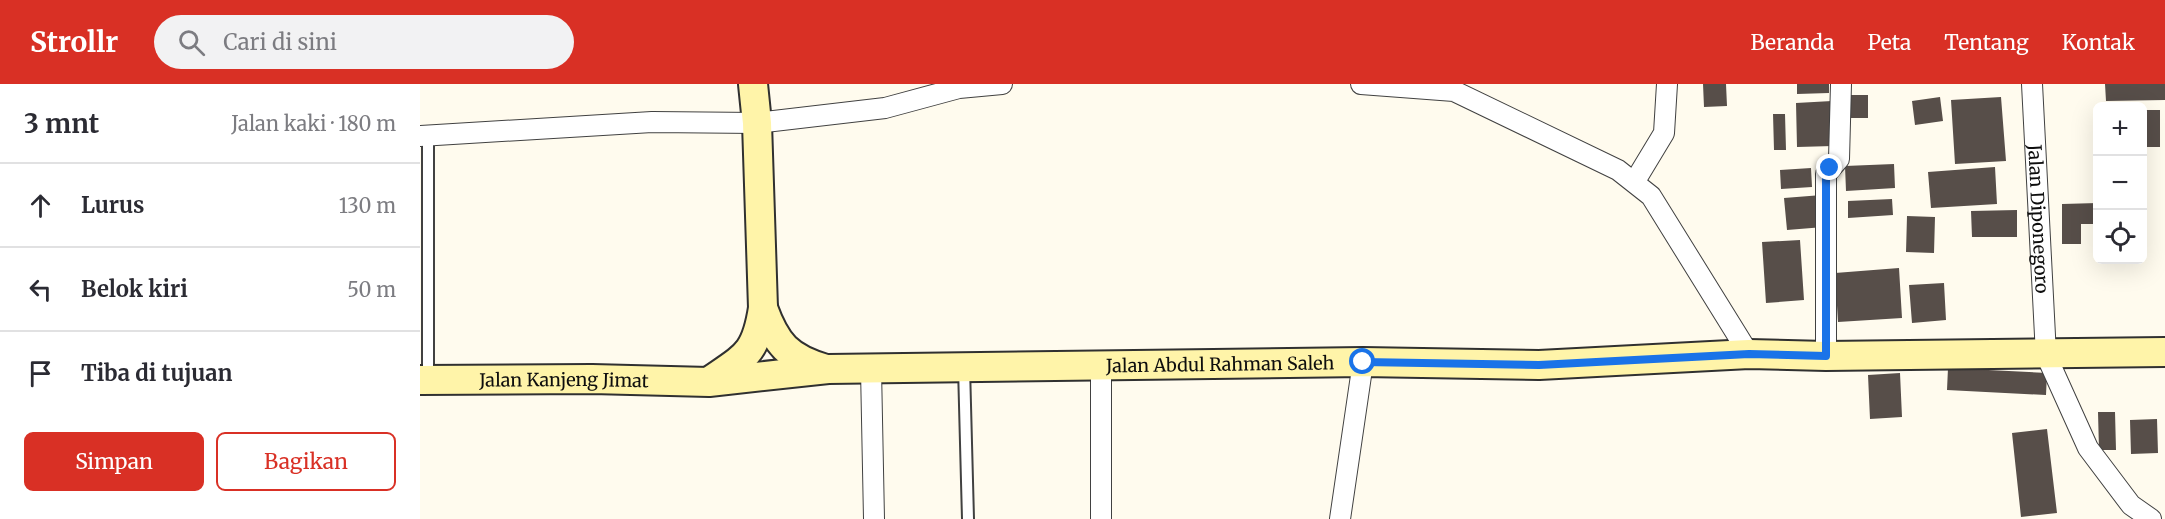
<!DOCTYPE html>
<html lang="id">
<head>
<meta charset="utf-8">
<style>
	body { margin:0; font-family:Merriweather,serif; background:#f2f2f3; color:#2b2b33 }
	.controls { position:absolute; right:18px; top:18px; display:grid; overflow:hidden; border-radius:9px; box-shadow:0 6px 24px #0002 }
	.controls button { width:54px; height:54px; display:grid; place-items:center; padding:0; border:0; border-bottom:2px solid #e1e1e2; background:#fff; color:#2b2b33; font:30px sans-serif }
	.stop { position:absolute; width:18px; height:18px; margin:-14px; border:4px solid #1a73e8; border-radius:50%; background:#fff }
	.stop.end { background:#1a73e8; border-color:#fff; box-shadow:0 2px 6px #0008 }
	.list { margin:0; padding:0; list-style:none }
	h2 { display:flex; justify-content:space-between; align-items:center; height:78px; margin:0; padding:0 24px; font-size:26px }
	h2 small { font-size:20px; font-weight:400; color:#7c7c81 }
	.list li { display:grid; grid-template-columns:39px 1fr auto; gap:18px; align-items:center; box-sizing:border-box; height:84px; padding:0 24px; border-top:2px solid #e1e1e2 }
	.list b { display:block; font-size:22px; white-space:nowrap }
	.list em { font-size:20px; font-style:normal; color:#7c7c81 }
	.actions { display:flex; gap:12px; padding:18px 24px }
	.actions a { flex:1; padding:14px 0; border:2px solid #d93025; border-radius:9px; text-align:center; font-size:21px; color:#d93025 }
	.actions .main { background:#d93025; color:#fff }
	.icon { flex:none; width:33px; height:33px; fill:none; stroke:currentColor; stroke-width:2; stroke-linecap:round; stroke-linejoin:round }
	.map { position:relative; flex:none; width:1745px; height:435px; overflow:hidden }
	header { display:flex; align-items:center; gap:36px; box-sizing:border-box; height:84px; padding:0 30px; background:#d93025; color:#fff }
	header strong { font-size:28px }
	nav { display:flex; gap:33px; margin-inline-start:auto; font-size:21px }
	.search { width:420px; height:54px; background:#f2f2f3; display:flex; align-items:center; gap:15px; box-sizing:border-box; padding:0 21px; border-radius:33px; color:#7c7c81; font-size:22px }
	main { display:flex }
	aside { flex:1; background:#fff }
	.map>svg:first-child { display:block }
</style>
</head>
<body>
<header>
<strong>Strollr</strong>
<div class="search"><svg class="icon" aria-label="search" viewBox="0 0 24 24"><circle cx="10" cy="10" r="6"/><path d="M15 15l6 6"/></svg>Cari di sini</div>
<nav><a>Beranda</a><a>Peta</a><a>Tentang</a><a>Kontak</a></nav>
</header>
<main>
<aside>
<h2>3 mnt<small>Jalan kaki · 180 m</small></h2>
<ul class="list">
<li><svg class="icon" aria-label="ahead" viewBox="0 0 24 24"><path d="M12 20V5M6 11l6-6 6 6"/></svg><div><b>Lurus</b></div><em>130 m</em></li>
<li><svg class="icon" aria-label="left" viewBox="0 0 24 24"><path d="M17 20v-9H6M10 6l-5 5 5 5"/></svg><div><b>Belok kiri</b></div><em>50 m</em></li>
<li><svg class="icon" aria-label="arrive" viewBox="0 0 24 24"><path d="M6 21V4h12l-3 4 3 4H6"/></svg><div><b>Tiba di tujuan</b></div></li>
</ul>
<div class="actions"><a class="main">Simpan</a><a>Bagikan</a></div>
</aside>
<div class="map">
<svg width="1745" height="435" viewBox="0 0 1745 435">
	<rect width="100%" height="100%" fill="#fffbee"/>
	<path fill="#574e49" d="M1283,0H1306L1307,22L1284,23Z
		M1377,0H1409V9L1377,10Z
		M1685,0H1745V16L1686,17Z
		M1427,11H1448V34H1427Z
		M1520,13L1523,37L1495,41L1492,17Z
		M1581,13L1586,77L1535,80L1531,16Z
		M1412,17L1413,62L1377,63L1376,19Z
		M1722,26H1740V63H1722Z
		M1353,30H1365L1366,66H1354Z
		M1474,80L1475,104L1426,107L1425,82Z
		M1575,83L1577,120L1511,124L1508,88Z
		M1391,84L1392,103L1361,105L1360,86Z
		M1402,111L1404,143L1367,146L1364,114Z
		M1472,115L1473,131L1428,134V117Z
		M1678,119V140H1661V160H1642V120Z
		M1722,119H1726V160H1722Z
		M1597,126V153H1552L1551,127Z
		M1487,132L1515,133L1514,169L1486,168Z
		M1380,156L1384,216L1346,219L1342,158Z
		M1479,184L1482,234L1418,238L1415,189Z
		M1524,199L1526,236L1492,239L1489,201Z
		M1528,284L1627,289L1626,311L1527,306Z
		M1480,289L1482,333L1450,335L1448,291Z
		M1678,328H1695L1696,366H1679Z
		M1737,335L1738,369L1711,370L1710,336Z
		M1627,345L1637,429L1601,433L1592,349Z"/>
	<g fill="none" stroke-linecap="round" stroke-linejoin="round">
		<defs>
			<path id="service" d="M8,51V295
				M544,283L548,435"/>
			<g id="minor">
				<path d="M941,0L1034,7L1198,86L1231,112L1329,270"/>
				<path id="s1" d="M1612,0L1626,271L1668,364L1711,421L1731,435"/>
				<path d="M0,52L232,38L337,39L465,24L539,4L582,0"/>
				<path d="M1215,97L1244,49L1247,0"/>
				<path d="M1406,272V90L1419,75L1421,0"/>
				<path d="M451,285L454,435"/>
				<path d="M681,435V281"/>
				<path d="M920,435L943,278"/>
			</g>
			<g id="secondary">
				<path d="M343,224C356,260 368,274 406,285"/>
				<path id="s2" d="M0,296L172,295L289,298L408,285L943,278L1119,281L1329,270L1406,272L1745,268"/>
				<path d="M291,296C326,272 336,269 343,224L337,39L333,0"/>
			</g>
		</defs>
		<use href="#service" stroke="#414141" stroke-width="14"/>
		<use href="#minor" stroke="#414141" stroke-width="22"/>
		<use href="#secondary" stroke="#303030" stroke-width="32"/>
		<use href="#service" stroke="#fff" stroke-width="10"/>
		<use href="#minor" stroke="#fff" stroke-width="20"/>
		<use href="#secondary" stroke="#fff4a9" stroke-width="28"/>
	</g>
	<g fill="none" stroke-linecap="round" stroke-linejoin="round">
		<path stroke="#1a73e8" stroke-width="8" d="M943,278L1119,281L1329,270L1406,272V90L1410,84"/>
	</g>
	<g text-anchor="middle" dominant-baseline="central" stroke-width="6" stroke-linejoin="round" paint-order="stroke">
		<g font-size="18" fill="#0e0e0e" stroke="#fff">
			<text stroke="none"><textPath href="#s1" startOffset="135">Jalan Diponegoro</textPath></text>
			<text stroke="none"><textPath href="#s2" startOffset="801">Jalan Abdul Rahman Saleh</textPath></text>
			<text stroke="none"><textPath href="#s2" startOffset="144">Jalan Kanjeng Jimat</textPath></text>
		</g>
	</g>
</svg>
<div class="controls">
<button>+</button>
<button>−</button>
<button><svg class="icon" aria-label="locate" viewBox="0 0 24 24"><circle cx="12" cy="12" r="6"/><path d="M12 2v4M12 18v4M2 12h4M18 12h4"/></svg></button>
</div>
<div class="stop" style="left:943px;top:278px"></div>
<div class="stop end" style="left:1410px;top:84px"></div>
</div>
</main>
</body>
</html>
